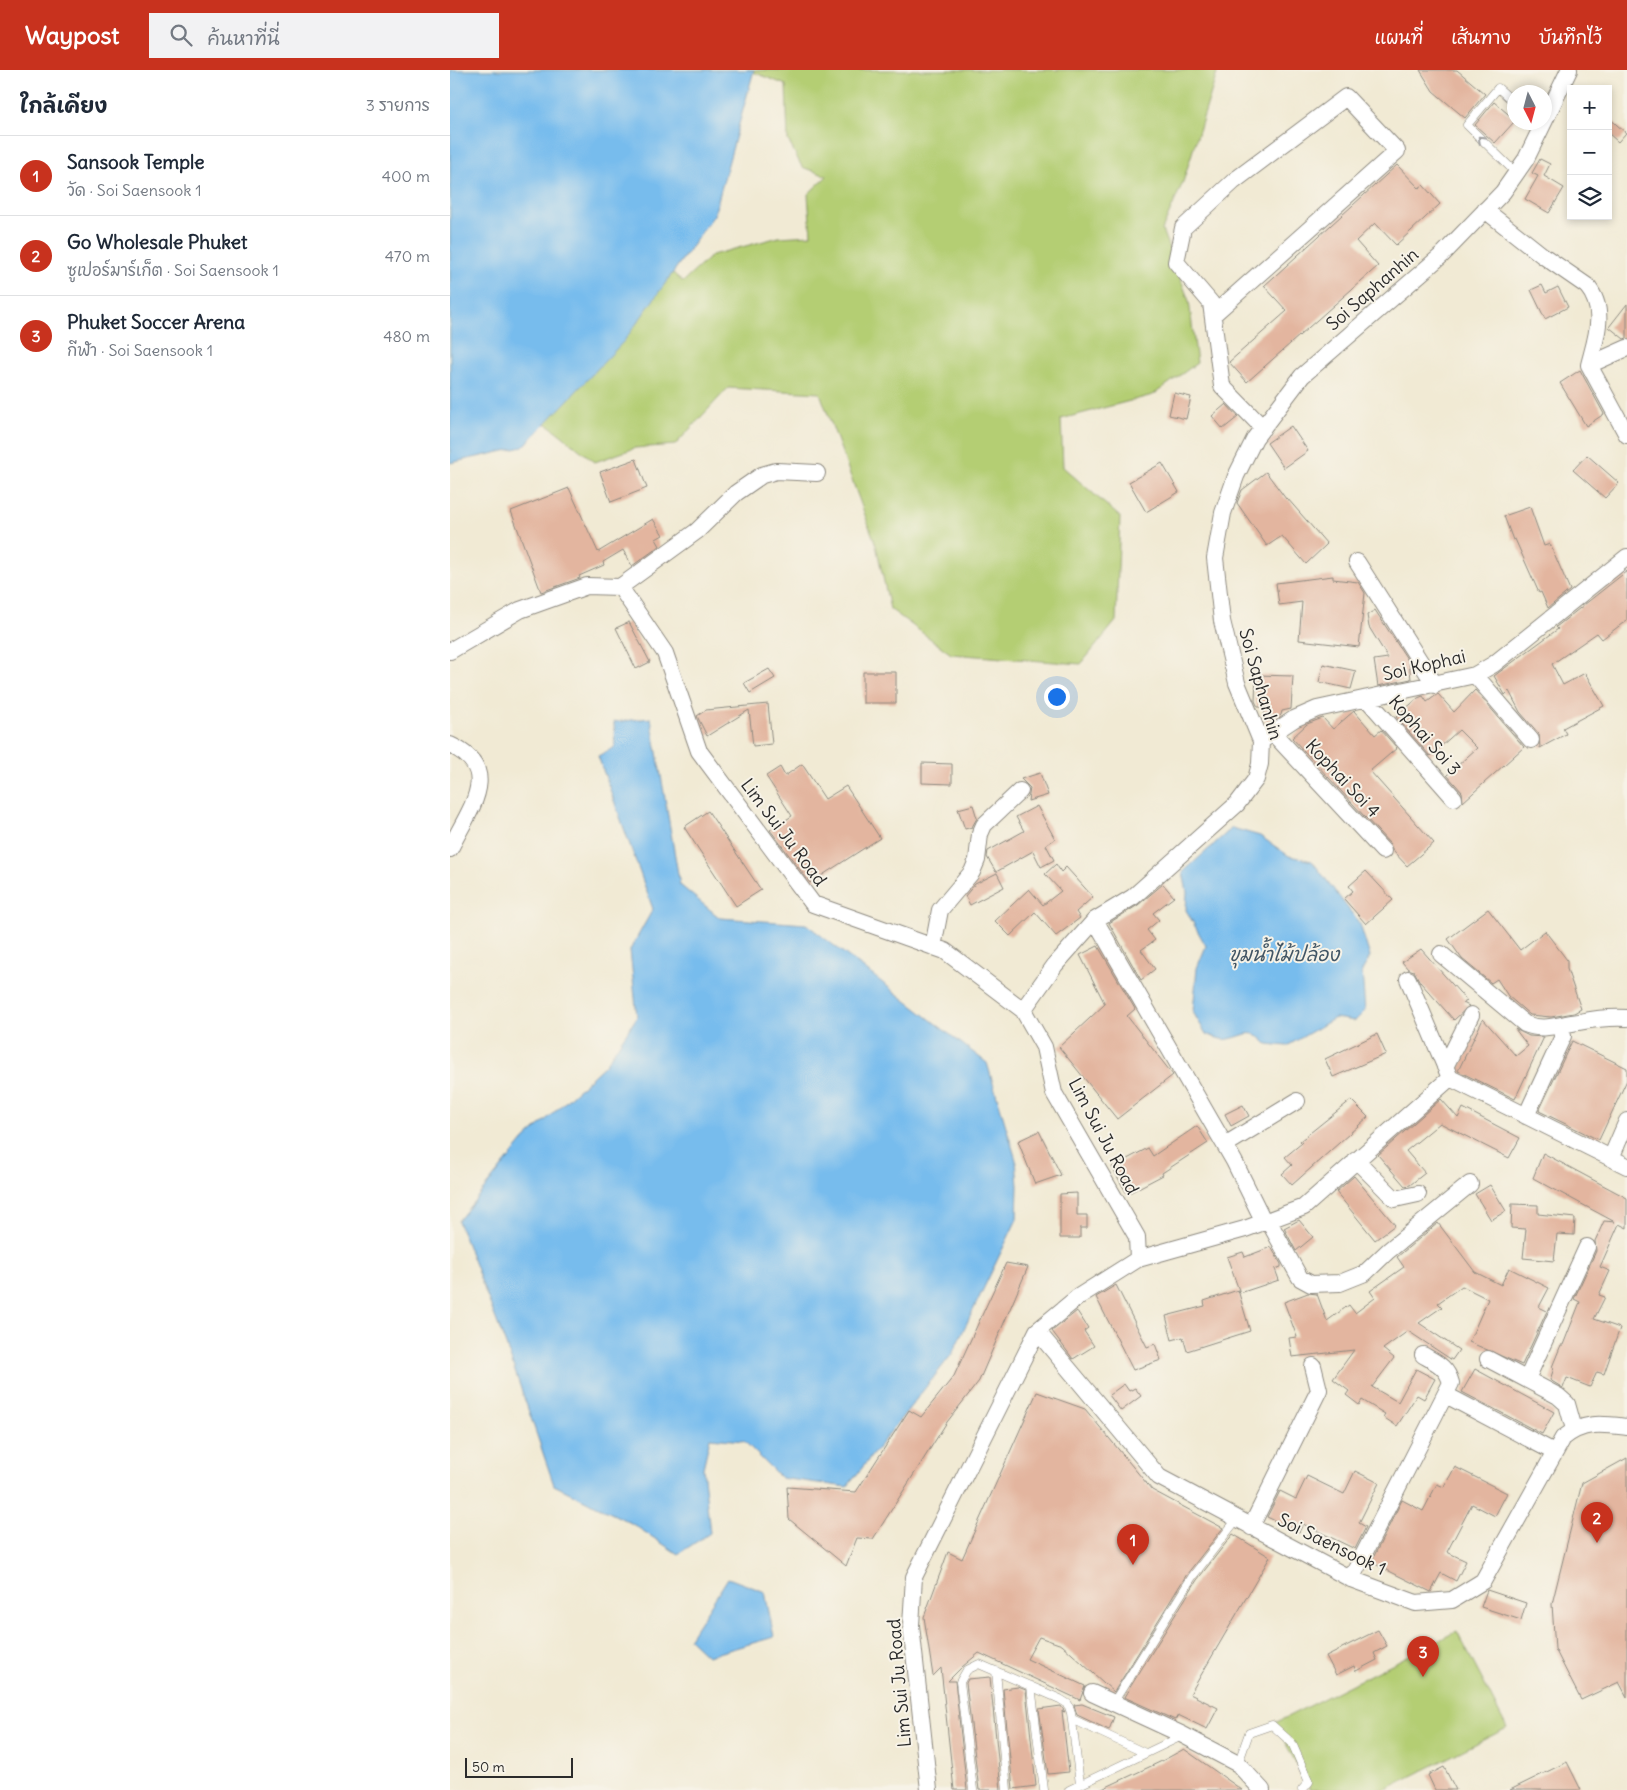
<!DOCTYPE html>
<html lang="th">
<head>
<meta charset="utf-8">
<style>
	body { margin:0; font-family:Delius,"Playpen Sans Thai",sans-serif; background:#f2f2f3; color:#1f2937 }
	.controls { position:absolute; right:15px; top:15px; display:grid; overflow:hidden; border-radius:0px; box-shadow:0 2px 8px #0003 }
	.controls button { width:45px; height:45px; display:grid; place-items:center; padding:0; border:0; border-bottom:1px solid #e0e1e3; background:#fff; color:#1f2937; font:25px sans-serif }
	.compass { position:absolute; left:1057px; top:15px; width:45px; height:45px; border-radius:50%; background:#fff; box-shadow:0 2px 8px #0003; rotate:174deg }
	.scale { position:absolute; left:15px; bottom:12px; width:108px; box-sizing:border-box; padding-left:5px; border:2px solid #2b2b2b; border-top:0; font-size:14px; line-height:18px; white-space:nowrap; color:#2b2b2b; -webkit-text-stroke:4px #f7f3e8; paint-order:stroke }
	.you { position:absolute; left:606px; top:626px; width:18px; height:18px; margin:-12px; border:4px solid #fff; border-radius:50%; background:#1a73e8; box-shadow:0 0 0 8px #1a73e833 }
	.badge { display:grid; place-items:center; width:32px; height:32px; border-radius:50%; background:#c8321e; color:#fff; font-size:16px; font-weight:700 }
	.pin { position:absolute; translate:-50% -41px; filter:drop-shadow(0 1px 2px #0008) }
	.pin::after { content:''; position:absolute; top:26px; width:18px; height:15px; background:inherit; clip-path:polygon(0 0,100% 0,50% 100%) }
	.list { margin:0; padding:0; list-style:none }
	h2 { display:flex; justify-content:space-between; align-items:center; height:65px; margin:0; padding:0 20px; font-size:21px }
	h2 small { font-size:16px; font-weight:400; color:#747a83 }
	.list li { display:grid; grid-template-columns:32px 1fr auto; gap:15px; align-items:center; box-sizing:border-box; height:80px; padding:0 20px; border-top:1px solid #e0e1e3 }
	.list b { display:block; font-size:19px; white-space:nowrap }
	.list p { margin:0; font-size:16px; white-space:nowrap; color:#747a83 }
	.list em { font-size:16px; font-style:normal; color:#747a83 }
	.icon { flex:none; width:28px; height:28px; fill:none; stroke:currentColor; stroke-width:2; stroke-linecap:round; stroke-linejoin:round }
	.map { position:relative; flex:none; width:1177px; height:1720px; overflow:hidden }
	header { display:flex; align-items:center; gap:30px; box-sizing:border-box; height:70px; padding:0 25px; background:#c8321e; color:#fff }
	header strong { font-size:24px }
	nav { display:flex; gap:28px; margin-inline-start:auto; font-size:18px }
	.search { width:350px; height:45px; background:#f2f2f3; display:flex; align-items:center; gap:12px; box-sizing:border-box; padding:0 18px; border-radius:0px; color:#747a83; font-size:19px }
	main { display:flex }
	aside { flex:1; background:#fff }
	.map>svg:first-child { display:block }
</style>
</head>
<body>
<header>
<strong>Waypost</strong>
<div class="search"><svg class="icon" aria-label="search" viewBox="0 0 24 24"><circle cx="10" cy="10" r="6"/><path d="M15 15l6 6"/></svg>ค้นหาที่นี่</div>
<nav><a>แผนที่</a><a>เส้นทาง</a><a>บันทึกไว้</a></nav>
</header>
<main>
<aside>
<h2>ใกล้เคียง<small>3 รายการ</small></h2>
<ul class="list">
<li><span class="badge">1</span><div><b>Sansook Temple</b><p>วัด · Soi Saensook 1</p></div><em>400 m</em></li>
<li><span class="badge">2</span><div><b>Go Wholesale Phuket</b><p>ซูเปอร์มาร์เก็ต · Soi Saensook 1</p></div><em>470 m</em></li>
<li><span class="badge">3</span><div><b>Phuket Soccer Arena</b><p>กีฬา · Soi Saensook 1</p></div><em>480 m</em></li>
</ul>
</aside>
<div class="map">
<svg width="1177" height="1720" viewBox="0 0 1177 1720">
	<rect width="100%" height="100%" fill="#f7f3e8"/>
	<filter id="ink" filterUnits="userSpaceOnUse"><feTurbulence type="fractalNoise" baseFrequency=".02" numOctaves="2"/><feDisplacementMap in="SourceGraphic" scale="10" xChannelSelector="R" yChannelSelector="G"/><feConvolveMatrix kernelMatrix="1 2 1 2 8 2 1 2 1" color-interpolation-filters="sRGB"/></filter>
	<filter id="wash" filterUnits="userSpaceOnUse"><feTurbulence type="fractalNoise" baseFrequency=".0096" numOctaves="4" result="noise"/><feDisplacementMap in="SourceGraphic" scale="20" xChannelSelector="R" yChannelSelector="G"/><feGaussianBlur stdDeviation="1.12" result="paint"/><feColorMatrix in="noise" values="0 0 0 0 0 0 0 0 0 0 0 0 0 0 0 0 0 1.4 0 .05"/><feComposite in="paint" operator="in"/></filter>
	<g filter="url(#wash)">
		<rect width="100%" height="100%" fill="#f1ead4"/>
		<path fill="#b4ce73" stroke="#707c4f" d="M298,0H768L733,112L712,160L739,231L747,293L703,325L611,349L613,397L670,447L666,551L631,594L501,584L440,539L426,475L370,323L278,318L225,375L185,378L145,392L87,346L192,175L233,212L262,185L329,167L361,165L358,124L377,106L352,97L338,70L336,15Z
			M1007,1561L1057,1658L934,1720H860L825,1653Z"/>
		<path fill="#77bced" stroke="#51748c" d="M0,0H304L264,145L174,271L73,377L0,393Z
			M201,648L230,815L270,848L356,854L537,993L566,1090L568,1116L567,1149L502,1284L397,1417L331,1408L294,1371L260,1368L253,1398L260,1463L228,1484L181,1453L104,1415L56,1275L8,1151L74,1070L155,995L187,947L180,880L203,839L148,686L165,677L164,652Z
			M782,758L810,766L839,786L862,791L910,854L920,887L912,901L915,941L905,951L885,948L837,976L817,974C801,957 798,965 779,969C772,971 762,966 756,964L743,942L747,898L756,876L736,840L737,822L733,802Z
			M278,1508L315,1522L324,1567L257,1586L239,1569Z"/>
		<g id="blocks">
			<path fill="#e3b59f" d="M970,0H1007L1035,24L1015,48L983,21Z
				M1044,32L1064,49V52L1045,73L1025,55Z
				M1158,47L1176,63L1168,72L1158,63Z
				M1090,89L1100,94L1094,106L1114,118L1099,143L1075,129L1088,106L1082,103Z
				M947,95L969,118L973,115L990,134L946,175L925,153L906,171L928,196L797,312L779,292L837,241L814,216Z
				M1092,215L1096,223L1108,217L1118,237L1095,249L1081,220Z
				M1177,234V268L1174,269L1159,257Z
				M1130,300L1154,344L1136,356L1110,313Z
				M724,323L741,327L736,349L719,345Z
				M776,334L788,347L773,359L762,346Z
				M841,356L858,381L834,398L817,373Z
				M1137,385L1169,413L1155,428L1123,400Z
				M186,389L197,418L161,432L150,402Z
				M712,393L729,422L696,442L679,412Z
				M816,402L836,429L837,428L877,474L856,494L832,466L817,476L787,433L792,420Z
				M119,418L148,482L203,449L213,465L206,469L210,476L182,496L173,480L153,492L154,495L129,506L130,508L91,522L61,441Z
				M1080,437L1094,476L1100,474L1120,520L1098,538L1091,522L1089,523L1065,469L1063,470L1054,446Z
				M1177,501V550L1152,569L1147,563L1102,594L1113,615L1135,603L1154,636L1113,658L1116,664L1090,678L1089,664L1070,642L1059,621L1055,625L1054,623L1044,606L1108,559L1106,557Z
				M883,506V509L908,512L915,523L909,577L849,570L852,532L829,535L826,513Z
				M925,540L959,592L961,609L928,616L924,590L938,588L919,557L917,545Z
				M179,552L200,592L186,599L166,558Z
				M873,594L906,601L901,619L869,612Z
				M319,599L325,608L300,623L294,613Z
				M413,602H446V633H413Z
				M806,605L843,606L841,639L832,641L831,645L823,651L814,650L815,637H808L805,631Z
				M1025,620L1074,677L1013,732L1012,722L997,705L1027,678L1009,660L980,686L946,647L968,628L973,626L977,632L988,624L1004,642Z
				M318,634L322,674L303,676L299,640L257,666L247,646L256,640Z
				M904,641L925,665L931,660L947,678L920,701L984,773L957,796L943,781L940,774L842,668L857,654L870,649L873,648L883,659Z
				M472,693L502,694V714L472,713Z
				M352,694L375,729L396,716L430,768L360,813L320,760L342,746L316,706L330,697L335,706Z
				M590,703L598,725L578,731L580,718L571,709Z
				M523,735L527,748L522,757L515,759L508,739Z
				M587,736L605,769L596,775L604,790L591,797L583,781L546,802L537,787L538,781L574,761L566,747Z
				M258,741L311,820L286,836L234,757Z
				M606,794L611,802L616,797L643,827L626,842L630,848L606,866L585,842L560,866L545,851L579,819L593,835L611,821L595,804Z
				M916,801L943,830L916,854L894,829L903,821L899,816Z
				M547,803L554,817L520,835L515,826L525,814Z
				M713,814L724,827L703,843L709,850L697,860L705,870L691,880L705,899L691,910L659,853L688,835Z
				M1038,839L1070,880L1095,861L1117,890V899L1131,939L1124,943L1101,947L1080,945L1058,926L1047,909L1041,913L1012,889L998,869Z
				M648,876L685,939L677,946L723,1005L667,1049L609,977L655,934L630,885Z
				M971,879L1017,931L1013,933L1019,936L1004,950L970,912L964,901L958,899L952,892Z
				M1033,949L1066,986L1078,976L1065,959L1079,966L1094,967L1065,1029L1008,1001Z
				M927,964L936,984L883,1007L875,989Z
				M1122,971L1177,998V1010L1149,1070L1089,1041Z
				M991,1029L1008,1048L1013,1038L1070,1068L1059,1088L990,1053L956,1081L975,1103L960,1115L955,1116L928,1085Z
				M901,1030L918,1047L842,1115L832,1104L842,1095L835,1087L852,1073L850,1071Z
				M793,1035L799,1046L781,1056L775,1044Z
				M747,1056L758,1073L712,1103L713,1105L677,1124L662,1097L698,1078L703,1086Z
				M589,1061L611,1105L585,1114L568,1071Z
				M1093,1083L1177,1128V1158L1169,1154L1150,1197L1160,1201L1149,1225L1155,1227L1144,1249L1170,1258L1154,1304L1147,1302L1140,1317L1117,1308L1113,1318L1100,1310L1104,1298L1102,1297L1111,1275H1113L1130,1232L1124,1229L1146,1181L1145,1171L1154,1151L1165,1152L1083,1108Z
				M904,1106L945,1155L925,1170L886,1122Z
				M1040,1115L1056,1141L1041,1150L1025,1124Z
				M627,1123V1145H637V1158H630V1168H610V1124Z
				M1062,1134L1088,1135V1144L1125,1148L1124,1165L1107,1164L1104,1191L1073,1188L1076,1159L1061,1158Z
				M849,1150L863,1167L846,1181L834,1158Z
				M988,1153L1025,1202L1051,1215L1059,1198L1099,1218L1089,1237L1097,1241L1072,1295L1019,1272L1038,1229L1012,1216L988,1233L992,1237L969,1253L1009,1280L1002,1290L958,1261L933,1279L944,1288L922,1317L948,1332L966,1299L985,1309L974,1329L967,1325L947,1356L933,1347L935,1344L912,1330L909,1335L896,1325L899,1321L883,1309L904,1280L842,1287L839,1268L847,1267L834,1232L858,1223L867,1224L877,1251L899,1235L905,1243L925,1228L920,1221L954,1197L947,1187Z
				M821,1177L831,1194V1197L825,1199L829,1210L790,1223L777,1187L793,1182L795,1187Z
				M556,1193L578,1197L529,1311L497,1352L423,1469L407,1468L396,1496L339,1449L337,1417L406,1422L459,1340L471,1347L504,1306Z
				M666,1215L697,1277L705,1274L711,1290L683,1300L646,1227Z
				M788,1220L800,1261L737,1281L733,1267L722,1270L716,1246L755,1236L754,1231Z
				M627,1241L638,1258L634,1261L644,1276L623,1289L602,1261Z
				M1025,1299L1104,1342L1092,1364L1012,1322Z
				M674,1314L679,1321L685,1318L691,1326L671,1341L659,1325Z
				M587,1322L635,1339L702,1420L773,1458L737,1504L664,1622L612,1575L589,1567L577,1589L635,1616L630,1630L529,1583L512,1597L498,1611H505L517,1720H504L491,1598L483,1606L474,1547L498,1482L512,1489Z
				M1177,1388V1627L1169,1612L1131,1630L1105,1579L1102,1534L1132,1413Z
				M1005,1397L1057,1423L1045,1446L1022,1434L997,1482L1016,1491L1006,1511L991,1503L981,1522L921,1492L952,1430L973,1441L987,1414L994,1417Z
				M905,1401L929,1413L909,1453L916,1457L905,1479L853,1454L849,1462L817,1447L830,1421L846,1429L857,1406L894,1424Z
				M783,1464L820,1487L740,1624L768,1638L757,1659L728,1645L725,1650L674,1627L747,1510Z
				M1037,1520L1076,1533L1071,1550L1031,1537Z
				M928,1560L937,1576L924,1583L927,1590L906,1601L904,1596L886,1605L876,1586Z
				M540,1607L551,1720H529L516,1613L518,1609Z
				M568,1617L576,1620L586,1716L563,1719L553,1619Z
				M632,1634L664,1647L659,1660L627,1645L624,1635Z
				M611,1636L615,1642L612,1641L619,1702L598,1704L589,1639Z
				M734,1679L792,1720H650L712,1691Z
				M1117,1692L1131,1720H1060Z
				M994,1697L1006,1720H985L978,1705Z"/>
		</g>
	</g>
	<g filter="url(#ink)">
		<use href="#blocks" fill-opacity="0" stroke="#8e8a80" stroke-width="1"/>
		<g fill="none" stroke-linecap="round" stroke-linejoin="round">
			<defs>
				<path id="service" d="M1064,32L1048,18L1017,55L1066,103
					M546,1601L557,1720
					M581,1616L594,1720
					M663,1633L742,1507L787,1449
					M622,1649L695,1683
					M788,1694L799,1663L822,1655L842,1673L859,1712L852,1720
					M523,1720L510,1612L517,1600L529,1594L610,1629L618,1634L621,1643L630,1714
					M619,1720L732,1666"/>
				<path id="minor" d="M1094,52L1119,0
					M1035,140L1092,185L1137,216C1157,240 1146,267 1139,295
					M764,244L947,81L896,27L784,111L733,158L726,192L761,233L772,316L813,358
					M1177,278L1139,295L1177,365
					M907,492L985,615
					M170,517L247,461L286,423L312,405L326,401L367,403
					M0,581L70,540L137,516L170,517L215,583L249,681L363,834L495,881L573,940L594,977L604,1023L687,1167L688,1189L628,1227L587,1261L464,1507L461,1555L479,1720
					M1025,605L1081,670
					M917,629L1004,728
					M823,663L933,781
					M811,671L844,649L867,639L1025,605L1044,594L1177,487
					M0,675C55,700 17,742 0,779
					M645,850L784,1091L814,1152
					M483,877L490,840L522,802L527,790L530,764L534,755L570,721
					M991,884L1075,954C1095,962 1109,954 1129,952C1144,949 1162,947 1177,948
					M958,909L1000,1008L1177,1096
					M573,940L605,895L645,850L683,827L787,734L806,709L810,694L811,671L787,613L772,551L765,488L773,443L786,406L805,368L852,306L992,185L1053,122L1076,89L1094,52
					M995,997L1021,945
					M1076,1046L1113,966
					M775,1075L847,1031
					M1161,1088L1177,1051
					M906,1090L945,1129L968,1124
					M818,1150L850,1208L861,1214L890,1213L915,1203L938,1181L1020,1114
					M688,1189L795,1159L854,1137L1000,1008
					M587,1261L709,1407L901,1509L966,1533L1002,1530L1033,1511L1113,1368C1134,1351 1152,1354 1177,1357
					M1038,1289L1108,1326L1117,1334L1124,1359
					M1077,1309L1137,1177
					M996,1325L1104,1382
					M801,1457L869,1320L863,1296
					M901,1509L1001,1313C997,1297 987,1293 973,1285
					M642,1623L733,1665L788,1694L812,1720"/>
			</defs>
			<use href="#service" stroke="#8e8a80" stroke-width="9"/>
			<use href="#minor" stroke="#8e8a80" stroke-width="18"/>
			<use href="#service" stroke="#fff" stroke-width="8"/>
			<use href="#minor" stroke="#fff" stroke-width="16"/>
		</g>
		<defs><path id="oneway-chevron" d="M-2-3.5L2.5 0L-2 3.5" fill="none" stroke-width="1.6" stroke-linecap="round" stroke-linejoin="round" transform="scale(1.25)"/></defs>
		<use stroke="#a0a0a0" href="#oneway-chevron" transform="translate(1031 69) rotate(-136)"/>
	</g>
	<g text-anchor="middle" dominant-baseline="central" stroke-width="4" stroke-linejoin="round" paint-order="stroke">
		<g font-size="18" fill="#2b2b2b" stroke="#f7f3e8">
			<text transform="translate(922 219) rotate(-41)">Soi Saphanhin</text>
			<text transform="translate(974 595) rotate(-13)">Soi Kophai</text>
			<text transform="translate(811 614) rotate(74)">Soi Saphanhin</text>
			<text transform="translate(975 665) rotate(49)">Kophai Soi 3</text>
			<text transform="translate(893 708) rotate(47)">Kophai Soi 4</text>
			<text transform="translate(334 762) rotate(53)">Lim Sui Ju Road</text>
			<text transform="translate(654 1066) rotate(62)">Lim Sui Ju Road</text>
			<text transform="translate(882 1474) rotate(26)">Soi Saensook 1</text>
			<text transform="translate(449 1613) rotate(-95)">Lim Sui Ju Road</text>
		</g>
		<g font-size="19" font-style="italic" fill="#425665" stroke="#f7f3e8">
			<text x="834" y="884">ขุมน้ำไม้ปล้อง</text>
		</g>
	</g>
</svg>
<div class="controls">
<button>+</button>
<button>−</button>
<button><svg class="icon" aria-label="layers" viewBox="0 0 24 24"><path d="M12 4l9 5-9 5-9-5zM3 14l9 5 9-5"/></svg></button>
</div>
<svg class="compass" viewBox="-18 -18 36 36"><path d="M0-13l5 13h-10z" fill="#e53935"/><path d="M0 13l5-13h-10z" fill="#747a83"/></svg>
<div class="scale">50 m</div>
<div class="you"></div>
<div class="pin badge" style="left:683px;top:1495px">1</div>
<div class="pin badge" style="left:1147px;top:1473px">2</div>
<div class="pin badge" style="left:973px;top:1607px">3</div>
</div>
</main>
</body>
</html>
